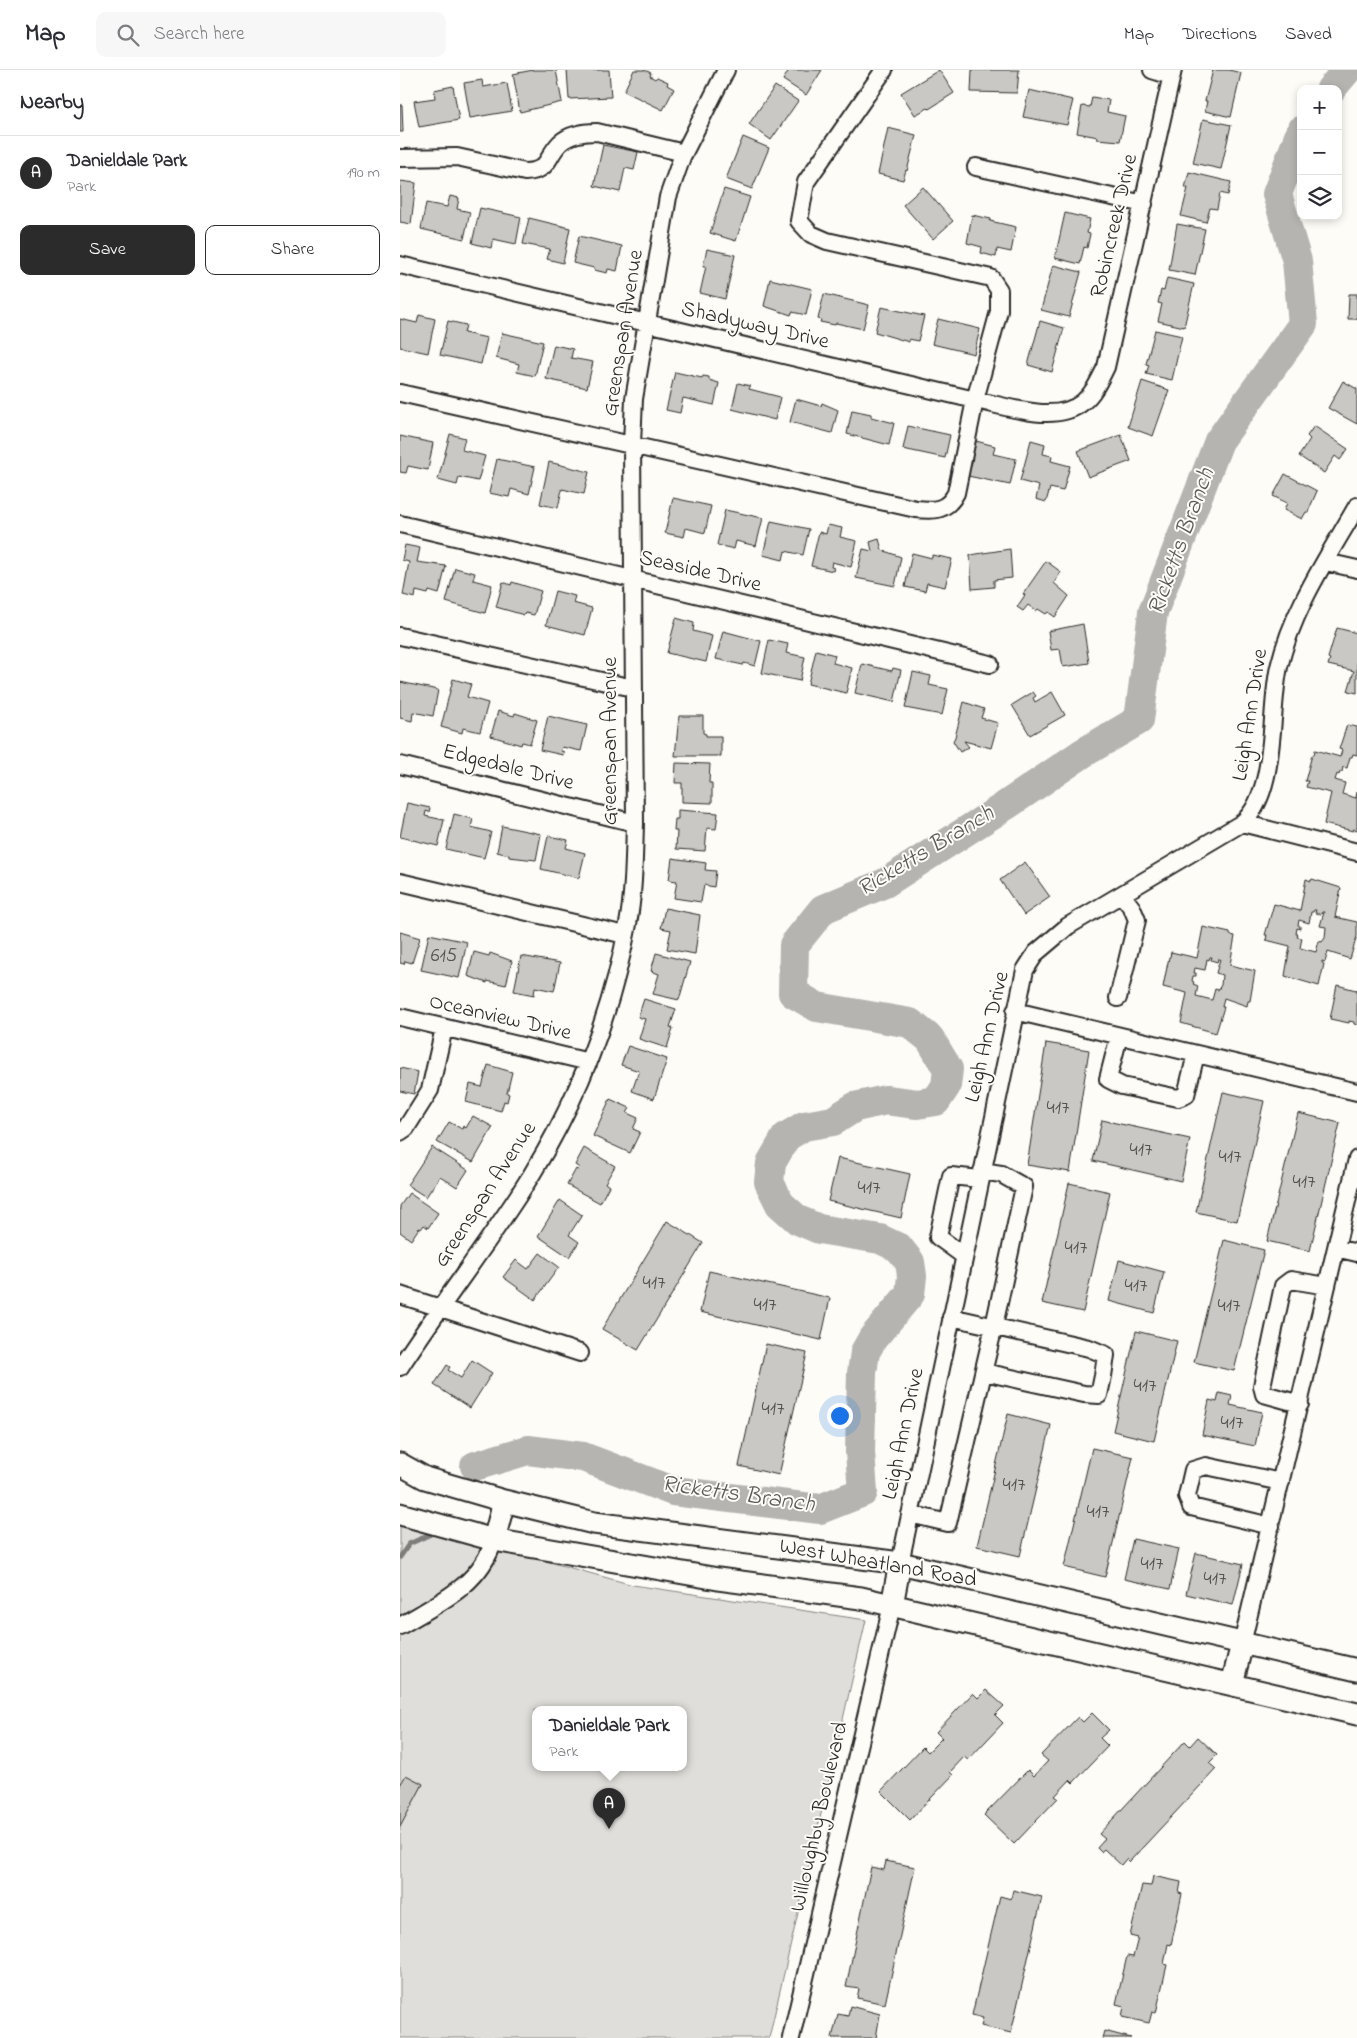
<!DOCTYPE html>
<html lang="en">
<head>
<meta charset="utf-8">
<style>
	body { margin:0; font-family:"Indie Flower",sans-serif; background:#f7f7f7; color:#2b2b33 }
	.controls { position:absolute; right:15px; top:15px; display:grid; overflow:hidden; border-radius:10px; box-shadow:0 2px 8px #0003 }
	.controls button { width:45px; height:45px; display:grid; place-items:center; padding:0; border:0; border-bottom:1px solid #e1e1e2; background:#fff; color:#2b2b33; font:25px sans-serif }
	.you { position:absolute; left:439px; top:1345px; width:18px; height:18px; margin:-12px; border:4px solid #fff; border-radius:50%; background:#1a73e8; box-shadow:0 0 0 8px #1a73e833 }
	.badge { display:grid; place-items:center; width:32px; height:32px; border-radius:50%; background:#2b2b2b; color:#fff; font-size:16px; font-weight:700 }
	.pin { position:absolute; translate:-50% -41px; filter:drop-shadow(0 1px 2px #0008) }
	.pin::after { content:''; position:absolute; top:26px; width:18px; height:15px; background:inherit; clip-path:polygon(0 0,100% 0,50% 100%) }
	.popup { position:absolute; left:132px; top:1636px; width:155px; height:65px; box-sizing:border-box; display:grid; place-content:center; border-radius:10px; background:#fff; filter:drop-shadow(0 1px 4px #0005); font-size:16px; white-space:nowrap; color:#7c7c81 }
	.popup b { font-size:19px; color:#2b2b33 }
	.popup::after { content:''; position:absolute; left:50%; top:100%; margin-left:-10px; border:10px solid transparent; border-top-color:#fff }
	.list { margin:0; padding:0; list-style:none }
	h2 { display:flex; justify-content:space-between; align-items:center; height:65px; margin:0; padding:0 20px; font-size:21px }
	h2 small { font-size:16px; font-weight:400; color:#7c7c81 }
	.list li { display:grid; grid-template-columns:32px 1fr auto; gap:15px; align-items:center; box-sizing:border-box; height:75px; padding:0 20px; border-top:1px solid #e1e1e2 }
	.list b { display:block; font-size:19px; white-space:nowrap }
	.list p { margin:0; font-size:16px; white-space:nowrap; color:#7c7c81 }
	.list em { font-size:16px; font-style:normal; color:#7c7c81 }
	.actions { display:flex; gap:10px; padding:15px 20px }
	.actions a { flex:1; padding:11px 0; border:1px solid #2b2b2b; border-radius:10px; text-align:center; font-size:18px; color:#2b2b2b }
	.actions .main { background:#2b2b2b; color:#fff }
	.icon { flex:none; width:28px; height:28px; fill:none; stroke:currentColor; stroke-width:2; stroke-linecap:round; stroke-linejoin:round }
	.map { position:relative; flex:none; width:957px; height:1968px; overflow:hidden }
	header { display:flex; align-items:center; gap:30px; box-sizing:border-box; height:70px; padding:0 25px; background:#fff; border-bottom:1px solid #e1e1e2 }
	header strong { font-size:24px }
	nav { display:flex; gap:28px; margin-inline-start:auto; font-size:18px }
	.search { width:350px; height:45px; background:#f7f7f7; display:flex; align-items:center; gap:12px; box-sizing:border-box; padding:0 18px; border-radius:10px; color:#7c7c81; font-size:19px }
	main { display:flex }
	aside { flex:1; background:#fff }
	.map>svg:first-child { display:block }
</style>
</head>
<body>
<header>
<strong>Map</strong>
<div class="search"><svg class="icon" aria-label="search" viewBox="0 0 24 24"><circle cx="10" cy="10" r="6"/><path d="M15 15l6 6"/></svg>Search here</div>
<nav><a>Map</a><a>Directions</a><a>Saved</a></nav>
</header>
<main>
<aside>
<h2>Nearby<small></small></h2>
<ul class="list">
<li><span class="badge">A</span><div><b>Danieldale Park</b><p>Park</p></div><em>190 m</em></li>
</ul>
<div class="actions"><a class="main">Save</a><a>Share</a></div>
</aside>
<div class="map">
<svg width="957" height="1968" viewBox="0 0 957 1968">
	<rect width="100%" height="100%" fill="#fdfcf7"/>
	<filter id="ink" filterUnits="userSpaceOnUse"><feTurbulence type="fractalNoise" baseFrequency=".02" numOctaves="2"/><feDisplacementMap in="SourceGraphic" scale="10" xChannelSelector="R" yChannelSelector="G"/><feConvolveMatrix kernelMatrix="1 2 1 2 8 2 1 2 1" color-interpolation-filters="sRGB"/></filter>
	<g filter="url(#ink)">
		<path fill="#dfdeda" stroke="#858482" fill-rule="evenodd" d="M0,1451L233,1515L466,1550L369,1968H0ZM135,1640H283V1698H135Z"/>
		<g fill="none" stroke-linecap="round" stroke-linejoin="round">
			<path stroke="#7e7d7b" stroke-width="5" d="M0,1487L9,1474L31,1464"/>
			<path stroke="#b5b4b1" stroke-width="30" d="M931,19L947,0
				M75,1396L128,1380L183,1387L273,1421L420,1439L463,1422L460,1382L462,1303L465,1282L473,1268L510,1224L512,1206L510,1192L499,1178L480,1169L419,1159L398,1150L380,1134L369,1112L371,1093L386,1067L404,1056L433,1051L455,1037L486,1030L517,1034L536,1031L546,1016L548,999L530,969L510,953L417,937L393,923L394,875L423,839L485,813L605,736L683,683L739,650L753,542L819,371L903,254L897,191L877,124L901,61"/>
		</g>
		<path fill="#c9c8c4" stroke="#2b2b2b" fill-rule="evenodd" d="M133,0H156L162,32L120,42L113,4Z
			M167,0H209L211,27L169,29Z
			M234,0H245L251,3L250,6L255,9L257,7L268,12L267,15L274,19L263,40L224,21Z
			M389,0H422L406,25L383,10Z
			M539,0L554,23L529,39L528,38L515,45L501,23Z
			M572,0H619L617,23L571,22Z
			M813,0H829L841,3L831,47L805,41L807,31H805Z
			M82,10L83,17L107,13L112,41L70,48L64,13Z
			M53,16L59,50L19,57L14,31L35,28L34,20Z
			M375,16L398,31L371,70L349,54Z
			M629,20L673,30L667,55L623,47Z
			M692,27L709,30L707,42L725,46L720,71L697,69L698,67L677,63L682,36L690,37Z
			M0,35H2L3,62H0Z
			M803,49L831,55L821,99L793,93Z
			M488,58L516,65L507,101L506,100L503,110L478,104Z
			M343,67L369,78L352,119L326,109Z
			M203,75L238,82L234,100L225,98L220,122L194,116Z
			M789,102L831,112L828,125L820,123L817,139L810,138L806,152L781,146L788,118H785Z
			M0,111L16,113L11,154L0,152Z
			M523,117L553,151L533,169L503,135Z
			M324,119L350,127L336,171L310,163Z
			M50,126L59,128L57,139L70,142L64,169L21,159L26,133L47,137Z
			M80,138L121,147L116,174L93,169L91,178L72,173Z
			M665,143L690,149L687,163L690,164L687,178L684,177L680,194L655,188Z
			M572,145L591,149L590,151L616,157L611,182L597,179L596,187L581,183L582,177L567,173Z
			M129,148L170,158L163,193L147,189L150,179L123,174Z
			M777,154L805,159L795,205L769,200Z
			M179,166L222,176L217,201L208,199L207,203L194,200V198L173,193Z
			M307,179L335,185L325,229L300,223L306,196H303Z
			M653,195L681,202L669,247L641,240Z
			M767,208L794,214L784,257L758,251L762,234L758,233L761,220L764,221Z
			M370,209L412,219L406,245L392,242L391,245L364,236Z
			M424,224L469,235L463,259L436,253L435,255L420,252L421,250L418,249Z
			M949,224H957V249H948Z
			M481,237L524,246L518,271L509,269V272L475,262Z
			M19,245L35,249L28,283L0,277V249L17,253Z
			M538,249L580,259L574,284L532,274Z
			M48,251L66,255L64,263L87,268L81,294L40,285Z
			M640,251L664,258L652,302L628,295Z
			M755,260L782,266L772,310L746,304L749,295L746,294Z
			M102,263L143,272L135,306L117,302L119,294L96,288Z
			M154,275L173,279L171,288L193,292L187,318L146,309Z
			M275,302L302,308L303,306L309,307V310L319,313L314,335L283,328L280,343L266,340Z
			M742,311L769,320L753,366L728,357Z
			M943,311L957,319V354L928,338Z
			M338,313L350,316L349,319L380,327L375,350L332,339Z
			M396,329L421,336L422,333L438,340L432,363L390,352Z
			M452,340L471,344V347L494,353L489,375L447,364Z
			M508,356L550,365L545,388L503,379Z
			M914,356L948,379L940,390L935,386L924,403L899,386L910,369L907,366Z
			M50,364L65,368L62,380L85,386L78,411L59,407L57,415L38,410Z
			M721,365L731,391L688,407L678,381Z
			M0,366L33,373L28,400L8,396L6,403L0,402Z
			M631,370L645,374L643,384L652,386L651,391L670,396L663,421L650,418L646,432L636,429L639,416L620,411Z
			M576,371L595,376L593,384L616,389L610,415L568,406Z
			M97,389L135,397L129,424L111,419L109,427L89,423Z
			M149,392L189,402L184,424L162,419L158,438L140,434Z
			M885,404L917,421L908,442H906L902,449L884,440L887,433L873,426Z
			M273,428L311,436L305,463L286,458L284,467L265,463Z
			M325,440L363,448L356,476L336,471L334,479L317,475Z
			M371,451L409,459L403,485L385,481L383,490L363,485Z
			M428,455L442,458L440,467L457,471L451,497L432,492L431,497L434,498L433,501L411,496L419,462L426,464Z
			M479,469L482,480L501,487L495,516L456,508L463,479L472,481L470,472Z
			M5,475L20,478L17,492L46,496L39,524L29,521L28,524L16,521L15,528L3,525L9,492L2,490Z
			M610,479L612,508L594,510V517L572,519L570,485Z
			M512,483L532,488V485L552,489L545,517L527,513L525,521L505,517Z
			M646,491L661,502L654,513L669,526L655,547L648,542L646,544L638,539L636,541L628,535L623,541L617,537L625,525L623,524Z
			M55,498L75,503L73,510L92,515L85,543L46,532Z
			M103,512L111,515L112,512L141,521L134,545L125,543L124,545L96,537Z
			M155,521L175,526L173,533L192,538L185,565L146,555Z
			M276,548L294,553L293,561L312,566L306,592L267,583Z
			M683,554L689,593L663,597L660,579L651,580L648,561Z
			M937,558L957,563V623L948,621L954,601L928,595L930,589L928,588Z
			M323,561L361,571L355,596L344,593L343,595L316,589Z
			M369,570L388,574L386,583L405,587L400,611L362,603Z
			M416,580L435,585L433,593L452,598L446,623L408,614Z
			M462,594L492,601L493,598L501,600L494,632L455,623Z
			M513,602L531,606L529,615L548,619L542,645L505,638Z
			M53,609L71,614L67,627L88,633L80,662L63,658L62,663L41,657Z
			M0,612L38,620L33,646L13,642L12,651L0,648Z
			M633,622L636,626L633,628L635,632L652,622L665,645L630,665L612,635Z
			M564,632L584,639L581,648L598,653L591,678L564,671L569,677L560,682L553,671L555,667Z
			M98,641L114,646L115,643L137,650L130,674L122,672L121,675L91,666Z
			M148,646L187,655L181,681L162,677L161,681L164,682L163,685L140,680Z
			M279,646H303V663L306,664V666H321V686H275Z
			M947,655L957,657V685L953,684L952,687H950L947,698L943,697L942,702H940L939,705L937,704L935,710L945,713L942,724L956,728L957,722V760L953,759V761L924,754L931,723L906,717L908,711H905L912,685H914L915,680L940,687L942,680L939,679Z
			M276,693L310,694L309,713H312V733L282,732V713H275Z
			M7,733L30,738L29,742L26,741L25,746L44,750L38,776L0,767Z
			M278,740L318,743L316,759L307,758L305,781L276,779L277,761H274L275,749H278Z
			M54,744L73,749L71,757L91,762L84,788L46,779Z
			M102,756L141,764L136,790L109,787V785L97,782Z
			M148,766L168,770L166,778L185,783L179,808L141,799Z
			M272,788L306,793L305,800L316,801L314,817L304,815L301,832L274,828L277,811L269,810Z
			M625,792L650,827L624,845L600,810Z
			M906,809L911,811L912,809L941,818L935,847L957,852V866L950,889L928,882L925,892L922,891V893L924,894L919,916L885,906L890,876L866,870L867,865H865L874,834L900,841ZM914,840H916L915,843L921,844L922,842H924L920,856L926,857L925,868L922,872L919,871L916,882L900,878L902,868L897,867L898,864H896L897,858L900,859V856L898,855L899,850L909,853L911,842H913Z
			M265,838L300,845L295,884L267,879L271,860L261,858Z
			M803,857L830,863V865L835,866L830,895L855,901L850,931H848L847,936L824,928L822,937H824L816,963L781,953L787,923L763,917L769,887H770L771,882L797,888ZM810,887H812L811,890L817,892L818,889H820L816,903L822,905L821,915L818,920L815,919L812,930L796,926L798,916L793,914L794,912L792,911L793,906H796V903H794L795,898L805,900L807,889L809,890Z
			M0,862L20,868L12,893L5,891L4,894L0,893Z
			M29,864L67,872L59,908L21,900Z
			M74,882L89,886L90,883L112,891L106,915L87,911V913L68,906Z
			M256,883L290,892L279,930L253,924L259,904L251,901Z
			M121,886L160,893L154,921L135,917L134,925L114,921Z
			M937,915L956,920L957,919V955L954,954V952L949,951V953L930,949Z
			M244,929L276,939L270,957L273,958L267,978L239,969L245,949L238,947Z
			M646,973L689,980L670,1102L627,1095Z
			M228,976L267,989L254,1029L232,1021L239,1001L221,995Z
			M88,995L112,1002L107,1023L109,1024L107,1032L104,1031L101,1041L66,1032L70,1014L82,1017Z
			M0,998L18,1002L14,1024L0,1021Z
			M823,1022L864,1031L837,1151L796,1142Z
			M210,1029L230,1038L227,1043L238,1048L233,1059L240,1062L230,1083L193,1066Z
			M898,1043L940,1053L910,1181L867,1171Z
			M73,1046L93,1057L73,1092L37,1072L49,1052L62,1059L63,1056L66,1058Z
			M702,1050L790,1069L781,1111L693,1091Z
			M32,1077L68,1100L57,1117L40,1106L26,1127L7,1115Z
			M184,1078L215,1096L205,1113L209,1116L200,1133L167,1115L176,1099L178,1100L180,1098L175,1095Z
			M438,1088L510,1104L501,1148L428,1131Z
			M669,1113L710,1122L683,1242L642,1233Z
			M9,1123L38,1143L28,1158L24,1155L21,1159L19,1158L11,1170L0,1162V1136Z
			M160,1130L182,1145L169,1165L179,1172L169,1187L138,1166Z
			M267,1151L303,1173L238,1280L202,1259Z
			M824,1170L864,1180L834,1301L794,1292Z
			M140,1183L159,1197L135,1230L103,1207L116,1190L128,1199Z
			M719,1190L764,1202L754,1243L709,1231Z
			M309,1201L430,1228L421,1270L300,1242Z
			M736,1261L777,1271L754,1371L713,1361Z
			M366,1274L407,1283L379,1405L339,1396Z
			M72,1290L92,1303L70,1338L34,1315L47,1295L50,1297L48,1300L61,1308Z
			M819,1323L832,1326L830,1335L862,1342L855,1376L802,1365L809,1330L817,1332Z
			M608,1344L651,1355L620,1486L577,1476Z
			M692,1378L733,1387L705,1507L664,1497Z
			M733,1469L779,1479L770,1519L724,1509Z
			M796,1483L843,1494L833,1535L786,1524Z
			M586,1620L604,1636L595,1645L603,1653L568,1690L564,1687L550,1702L553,1705L510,1750L481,1721L523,1677L528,1682L542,1668L536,1662L573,1623L578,1628Z
			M692,1643L709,1660L700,1668L708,1676L673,1713L670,1710L655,1726L658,1728L614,1774L584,1745L628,1700L634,1706L648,1691L641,1685L678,1647L683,1652Z
			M798,1667L817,1685L809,1693L816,1699L729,1792L726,1789L721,1795L704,1779L701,1782L697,1778L705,1769L699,1764L785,1671L790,1676Z
			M6,1705L23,1714L0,1757V1715Z
			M486,1791L515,1797L485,1934L457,1928L459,1919L446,1917L471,1797L484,1800Z
			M753,1806L781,1812L779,1823L782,1824L771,1875L768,1874L764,1894L767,1895L756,1943L752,1942L749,1953L722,1947L724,1936L716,1934L727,1886L733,1887L738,1868L730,1866L742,1815L751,1816Z
			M613,1820L642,1827L611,1963L581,1956L583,1948L572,1945L600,1826L611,1829Z
			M450,1936L480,1944L476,1968H432L438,1944L448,1946Z
			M704,1961L731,1968H702Z"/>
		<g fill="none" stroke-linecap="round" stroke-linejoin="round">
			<defs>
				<path id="minor" d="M752,0L771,6
					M0,88L57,87L125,102C150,101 146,87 160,73C170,64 184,62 197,62L284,83
					M576,97L744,134
					M0,195L575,330C606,336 656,355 683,332C694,323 700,309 706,297L773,0
					M0,323L516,439C534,441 547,441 556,423L575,330L599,241V220L591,208L427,171L411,164L399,151L406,112L484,0
					M0,454L590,594
					M926,492L957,499
					M0,566L233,618
					M0,695L235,753
					M842,753L957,782
					M0,812L225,865
					M718,928L737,850L732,838L722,825
					M615,941L957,1022
					M0,947L189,992
					M719,966L708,1009L722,1016L778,1028L786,1025L796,984
					M0,1062L6,1058L30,1020L44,958
					M936,1178L957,1183
					M564,1186L538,1167L551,1106L580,1109
					M0,1225L180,1283
					M551,1247L689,1278L706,1285L703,1306L699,1325L684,1324L584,1302
					M0,1297C38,1239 80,1184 118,1126C172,1044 210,951 228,854C234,821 234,787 235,753L232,374L234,329L268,127L282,87L326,0
					M900,1334L864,1324L862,1316L883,1216L891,1210L927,1216
					M510,1444L548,1453L594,1256L624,1117L601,1104L582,1101
					M871,1456L791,1437L787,1426L793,1400L806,1396L881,1412
					M500,1493L625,900L636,883L668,856L842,753C878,723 869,640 879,597C893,538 928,487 957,436
					M0,1556C38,1533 80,1516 94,1470
					M842,1574L957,1089
					M391,1968L492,1535"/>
				<path id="major" d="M0,1394L25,1408L104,1431L194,1453L500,1493L957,1600
					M0,1444L94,1470L318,1509L461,1528L957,1644
					M94,1470L104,1431
					M492,1535L500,1493
					M832,1614L842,1574"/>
			</defs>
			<use href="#minor" stroke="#2b2b2b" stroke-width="20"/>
			<use href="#major" stroke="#2b2b2b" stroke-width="25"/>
			<use href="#minor" stroke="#fdfcf7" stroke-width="16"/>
			<use href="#major" stroke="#fdfcf7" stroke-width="21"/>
		</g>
	</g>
	<g text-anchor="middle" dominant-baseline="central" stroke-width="4" stroke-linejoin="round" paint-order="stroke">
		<g font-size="20" fill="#525251">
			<text x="44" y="886">615</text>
			<text x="658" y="1038">417</text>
			<text x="741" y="1080">417</text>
			<text x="830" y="1087">417</text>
			<text x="904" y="1112">417</text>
			<text x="469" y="1118">417</text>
			<text x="676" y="1178">417</text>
			<text x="254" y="1213">417</text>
			<text x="736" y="1216">417</text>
			<text x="365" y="1235">417</text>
			<text x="829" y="1236">417</text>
			<text x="745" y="1316">417</text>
			<text x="373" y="1339">417</text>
			<text x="832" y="1353">417</text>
			<text x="614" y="1415">417</text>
			<text x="698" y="1442">417</text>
			<text x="752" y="1494">417</text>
			<text x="815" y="1509">417</text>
		</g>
		<g font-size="22" fill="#2b2b2b" stroke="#fdfcf7">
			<text transform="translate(715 156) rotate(-77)">Robincreek Drive</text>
			<text transform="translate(355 256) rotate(13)">Shadyway Drive</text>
			<text transform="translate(224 263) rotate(-81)">Greenspan Avenue</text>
			<text transform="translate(300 502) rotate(13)">Seaside Drive</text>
			<text transform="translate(851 645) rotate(-81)">Leigh Ann Drive</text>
			<text transform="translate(211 671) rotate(-90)">Greenspan Avenue</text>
			<text transform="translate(108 698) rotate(14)">Edgedale Drive</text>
			<text transform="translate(100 948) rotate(13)">Oceanview Drive</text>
			<text transform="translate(588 967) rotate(-77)">Leigh Ann Drive</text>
			<text transform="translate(86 1125) rotate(-57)">Greenspan Avenue</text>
			<text transform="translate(504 1364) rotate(-78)">Leigh Ann Drive</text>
			<text transform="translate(478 1494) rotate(10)">West Wheatland Road</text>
			<text transform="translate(420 1747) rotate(-77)">Willoughby Boulevard</text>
		</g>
		<g font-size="24" font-style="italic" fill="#5b5b5a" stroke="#fdfcf7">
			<text transform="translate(782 472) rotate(-70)">Ricketts Branch</text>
			<text transform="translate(526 782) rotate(-31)">Ricketts Branch</text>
			<text transform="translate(338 1425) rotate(8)">Ricketts Branch</text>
		</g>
	</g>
</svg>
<div class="controls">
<button>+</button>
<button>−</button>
<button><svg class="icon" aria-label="layers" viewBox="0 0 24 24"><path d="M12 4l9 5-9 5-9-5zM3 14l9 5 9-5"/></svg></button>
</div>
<div class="you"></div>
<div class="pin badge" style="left:209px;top:1759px">A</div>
<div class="popup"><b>Danieldale Park</b>Park</div>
</div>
</main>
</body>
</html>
